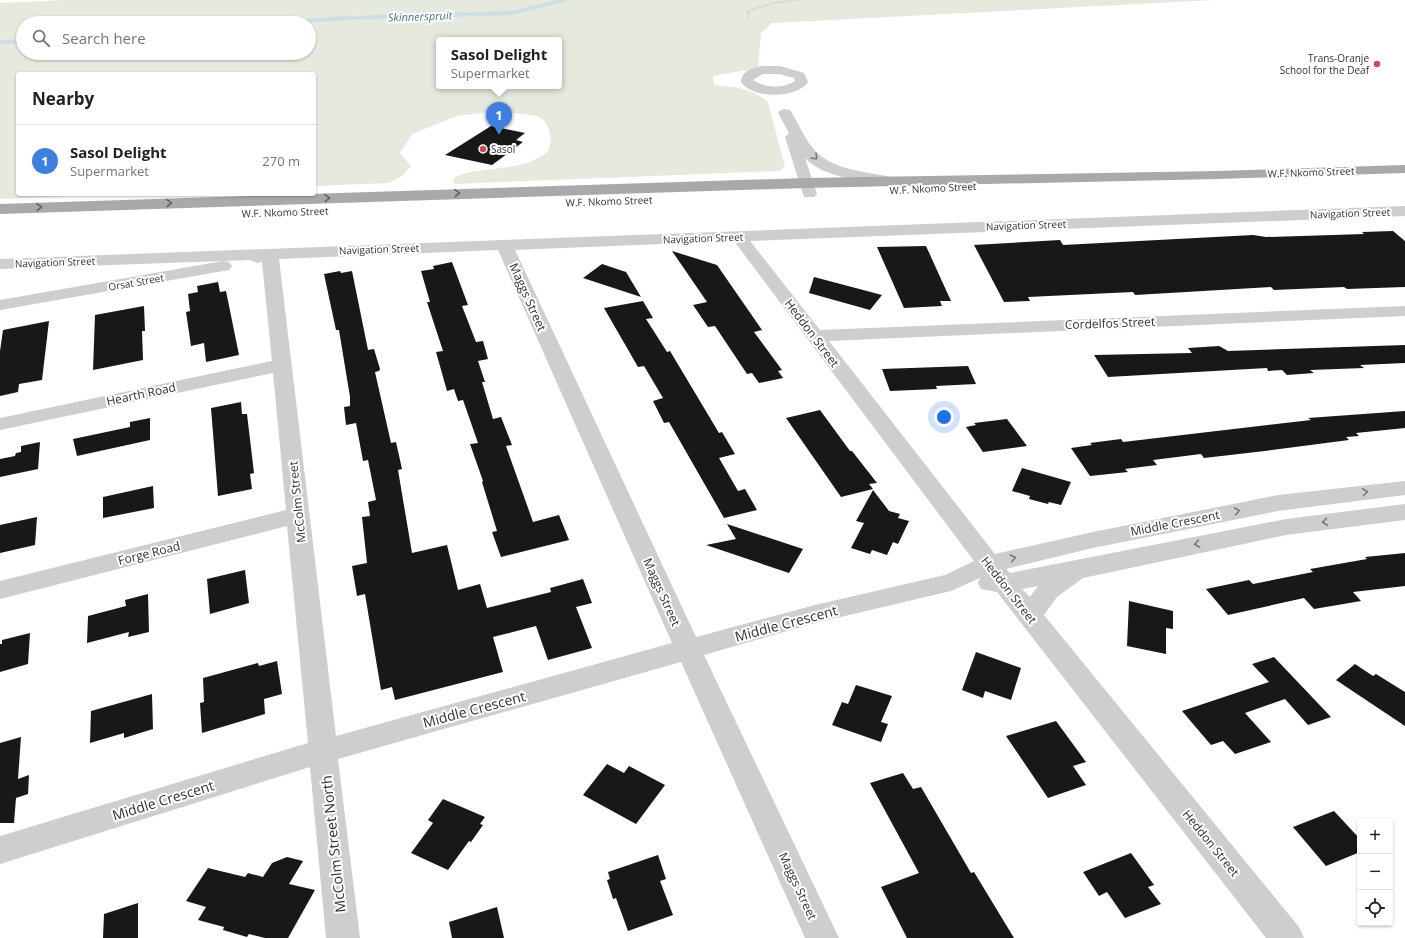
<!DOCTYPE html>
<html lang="en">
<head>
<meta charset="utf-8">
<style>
	body { margin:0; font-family:"Open Sans",sans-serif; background:#f6f6f6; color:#222 }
	.controls { position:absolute; right:12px; bottom:12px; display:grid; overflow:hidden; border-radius:4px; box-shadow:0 1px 3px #0004 }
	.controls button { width:36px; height:36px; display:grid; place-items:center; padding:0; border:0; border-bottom:1px solid #e0e0e0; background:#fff; color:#222; font:20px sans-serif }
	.you { position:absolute; left:944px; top:417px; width:14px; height:14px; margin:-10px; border:3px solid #fff; border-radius:50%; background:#1a73e8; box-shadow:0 0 0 6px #1a73e833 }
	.badge { display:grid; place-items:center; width:26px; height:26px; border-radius:50%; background:#d64659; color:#fff; font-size:13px; font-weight:700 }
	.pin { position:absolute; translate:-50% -33px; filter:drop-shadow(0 1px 2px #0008) }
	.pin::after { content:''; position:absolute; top:21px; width:14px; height:12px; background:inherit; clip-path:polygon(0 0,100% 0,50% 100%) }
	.popup { position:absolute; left:436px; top:37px; width:126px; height:52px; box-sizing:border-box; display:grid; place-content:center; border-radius:4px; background:#fff; filter:drop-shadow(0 1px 3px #0005); font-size:13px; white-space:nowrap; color:#767676 }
	.popup b { font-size:15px; color:#222 }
	.popup::after { content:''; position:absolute; left:50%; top:100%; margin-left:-8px; border:8px solid transparent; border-top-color:#fff }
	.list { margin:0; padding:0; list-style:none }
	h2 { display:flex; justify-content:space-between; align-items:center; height:52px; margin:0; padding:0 16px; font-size:17px }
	h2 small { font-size:13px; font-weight:400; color:#767676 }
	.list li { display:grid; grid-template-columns:26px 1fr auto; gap:12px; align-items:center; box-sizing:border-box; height:72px; padding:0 16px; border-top:1px solid #e0e0e0 }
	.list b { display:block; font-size:15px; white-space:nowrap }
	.list p { margin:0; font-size:13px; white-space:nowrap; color:#767676 }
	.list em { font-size:13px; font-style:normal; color:#767676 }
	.icon { flex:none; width:22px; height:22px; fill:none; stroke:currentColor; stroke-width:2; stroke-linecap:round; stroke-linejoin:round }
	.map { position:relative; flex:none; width:1405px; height:938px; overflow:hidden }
	.search { position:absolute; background:#fff; box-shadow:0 1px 3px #0004; left:16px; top:16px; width:300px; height:44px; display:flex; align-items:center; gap:10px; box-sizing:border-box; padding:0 14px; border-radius:22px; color:#767676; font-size:15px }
	.panel { position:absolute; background:#fff; box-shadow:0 1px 3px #0004; left:16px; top:72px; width:300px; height:124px; border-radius:4px }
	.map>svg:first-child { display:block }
</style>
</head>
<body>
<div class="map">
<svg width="1405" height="938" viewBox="0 0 1405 938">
	<rect width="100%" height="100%" fill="#fff"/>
	<path fill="#e5e9de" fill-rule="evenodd" d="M67,0H1215L772,23L761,33L758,68L713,76L714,85C734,87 752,88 768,102L785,167L779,171L455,184L453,182L455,177C482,165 525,173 548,151L551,142L549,130L545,121L537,116L507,112H489L457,116L412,134L400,153L411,166L402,176L389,183L314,186V74H18V194H127L0,199V3ZM23,23H309V53H23ZM439,40H559V86H439Z"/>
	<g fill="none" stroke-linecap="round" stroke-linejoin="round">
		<path stroke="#ccdfe8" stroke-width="4" d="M274,23L347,18L511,13L564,0
			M0,42L23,41"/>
	</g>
	<path fill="#181818" d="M491,126L525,133L516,140L523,142L492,165L445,155Z
		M1393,231L1405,241V287L1347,289L1344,287L1274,290L1271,287L1135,295L1133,292L1028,297L1030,301L1004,302L974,245L1060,240L1063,245L1253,235L1266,237L1364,234L1362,232Z
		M926,246L951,301H940L942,306L904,308L877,247Z
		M672,251L717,265L762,330L754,332L782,370L778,371L783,378L759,383L752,373L747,374L715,326L708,327L693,305L707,302Z
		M452,262L468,305L462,306L476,342L483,341L488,359L478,361L485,382H482L493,419L501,417L512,445L506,446L533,522L559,515L569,540L501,557L492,532L497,531L482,482L483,481L470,444L478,443L463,400L458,401L454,389L447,391L436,352L443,351L427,302H430L421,271L434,269L433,266Z
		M602,264L626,272L641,297L583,278Z
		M340,271L341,273L352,271L368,350L374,349L380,369L379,371L375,372L391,443L396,442L402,469L398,470L412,553L447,545L458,590L480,584L487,608L551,592L550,588L583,579L592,603L576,607L592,648L548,660L536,626L493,637L503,672L395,700L392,687L381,690L365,594L357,596L352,566L367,563L362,517L370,516L368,502L376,500L368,460L363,461L356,423L346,425L344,407L350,406V397L339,330H336L324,274Z
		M814,277L882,295L870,310L809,293Z
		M218,282L220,292L226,291L239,355L206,362L204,343L191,346L186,312L190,311L188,294L198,292L197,286Z
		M643,301L653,318L646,319L667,352L670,351L719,433L722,432L735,454L719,458L738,491L745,489L757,510L724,518L669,422L664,423L653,401L663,398L644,366L638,367L604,308Z
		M144,306L145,331H142L143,360L93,370L95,315Z
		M49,321L42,380L19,384L18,392L0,396V351L3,330Z
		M1405,345V363L1360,365L1364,368L1310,370L1314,373L1287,375L1282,370L1268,371L1267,368L1108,377L1094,355L1192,353L1188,348L1219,346L1228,351Z
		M968,366L976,384L936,386L937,389L890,391L882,369Z
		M241,402L242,414H247L254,473L250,474L252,489L218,496L211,408Z
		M820,410L850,451H852L877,483L869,484L873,489L841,497L786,418Z
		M1405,411V428L1356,433L1359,436L1346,437L1349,440L1265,451L1204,458L1201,454L1153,460L1157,465L1125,469L1128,472L1090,476L1071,448L1092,445L1090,443L1121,439L1123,442L1311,420L1308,418Z
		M150,418V440L77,456L73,439L130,427V422Z
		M1007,419L1027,446L983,452L966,427L976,425L974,423Z
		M40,442L38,469L0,477V459L15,456L16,453L21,452V446Z
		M1022,468L1071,482L1061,505L1049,502L1048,504L1029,499L1030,496L1012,491Z
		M153,486L154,508L103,518V497Z
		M873,490L889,511L900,514L898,518L909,521L898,544L893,542L887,555L872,550L870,554L851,548L864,523L856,521Z
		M37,517L35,545L0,553V525Z
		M727,524L803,549L789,573L706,545L736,539Z
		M1405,553V586L1353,592L1361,601L1314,609L1304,598L1228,615L1206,589L1249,580L1253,584L1313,572L1310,569L1367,559L1365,557Z
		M245,570L249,603L210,614L207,579Z
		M148,594L149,632L128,637L129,632L87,643L88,616L126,606L125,600Z
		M1129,601L1173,611V629L1166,628V654L1127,646Z
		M30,633L28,664L0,672V644H2V640Z
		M976,652L1021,668L1011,700L985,691L983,698L962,690Z
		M1274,657L1331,717L1308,725L1285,699L1245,713L1271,742L1235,754L1223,741L1211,745L1182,711L1269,682L1252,664Z
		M277,661L282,694L264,699L265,714L202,733L200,703L204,702L203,678L258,663L259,666Z
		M1355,664L1373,676L1376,674L1405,692V726L1336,680Z
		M856,685L892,696L881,722L888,724L881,742L832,725L842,702L848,704Z
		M152,694L153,729L124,738V733L90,743L91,711Z
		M1056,721L1086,762L1073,766L1086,785L1048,798L1006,736Z
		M21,737L18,779L29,775L28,794L16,798L14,823H0V743Z
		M607,764L624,773L629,766L665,785L636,824L583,795Z
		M903,773L913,789L921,787L971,873L974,872L1014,938H907L881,887L919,873L870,783Z
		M443,799L485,817L480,824L483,825L471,842L469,841L448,870L411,853L433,823L428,820Z
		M1334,811L1360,839V852L1326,866L1293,827Z
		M1131,853L1154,885L1148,887L1161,904L1125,918L1107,892L1099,896L1083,872Z
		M658,855L666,879L660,881L673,915L628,931L616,898L613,899L607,880L610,879L608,872Z
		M287,857L303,861L289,884L315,890L288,938H265L249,934L247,937L223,930L224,927L198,920L206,907L186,901L208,868L245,877L248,873L263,877L272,863Z
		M138,903V938H103L104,914Z
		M497,907L504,938H452L449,922Z"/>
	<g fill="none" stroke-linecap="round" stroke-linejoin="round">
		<path stroke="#c8c8c8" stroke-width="1.5" stroke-dasharray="1 1" stroke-linecap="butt" d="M748,17V11L773,3L799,0"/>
		<path fill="#cecece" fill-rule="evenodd" d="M762,66H780L804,73L808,82C797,99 752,99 741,82C741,71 753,68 762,66ZM763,74H779L794,78L795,81C783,89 766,88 753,80Z
			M785,109L790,110C798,122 803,136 812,147C831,172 868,171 896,178L899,181L896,184L891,186C864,180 825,179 805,158L817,194L814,197H804L785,137L789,133L778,113L780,110Z
			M1405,206V216L750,241L820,330L1405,306V316L829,341L995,554L1093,532L1278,495L1405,481V495L1278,511L1093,548L1006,569L1010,573L1286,519L1405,504V520L1286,535L1083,578L1057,597L1044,615L1299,927L1304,938H1266L997,592L981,589L978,583L980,578L951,591L815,623L704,655L839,938H805L681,662L338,759L360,938H326L310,767L0,864V836L308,743L287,526L0,599V581L286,510L273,373L0,430V418L272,361L262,262L257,263L250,260L0,269V259ZM734,241L974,561L945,575L815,605L696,637L515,250ZM498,250L672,643L336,736L279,259ZM1038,586L1030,597L1022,589Z
			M223,261L229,262L232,266L229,270L0,310V300Z"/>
		<path fill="#a9a9a9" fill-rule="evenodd" d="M1405,165V173L1217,179L806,188L0,214V204L806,178L1217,171Z"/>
	</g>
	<defs><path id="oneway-chevron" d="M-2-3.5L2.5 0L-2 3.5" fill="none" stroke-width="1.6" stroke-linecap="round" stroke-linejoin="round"/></defs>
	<g stroke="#787878">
		<use href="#oneway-chevron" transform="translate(815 157) rotate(44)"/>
		<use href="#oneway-chevron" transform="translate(1365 492) rotate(-7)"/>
		<use href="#oneway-chevron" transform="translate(1237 511) rotate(-11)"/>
		<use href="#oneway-chevron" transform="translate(1325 522) rotate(173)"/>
		<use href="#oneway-chevron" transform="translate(1197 544) rotate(169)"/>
		<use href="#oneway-chevron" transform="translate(1013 558) rotate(-14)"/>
	</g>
	<g stroke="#616161">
		<use href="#oneway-chevron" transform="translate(457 193) rotate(-2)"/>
		<use href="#oneway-chevron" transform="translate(327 198) rotate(-2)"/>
		<use href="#oneway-chevron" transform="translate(169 203) rotate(-2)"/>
		<use href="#oneway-chevron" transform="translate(39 207) rotate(-3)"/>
	</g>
	<g fill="#d64659" stroke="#fff" stroke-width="1.5">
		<circle cx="1377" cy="64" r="4"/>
		<circle cx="483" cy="149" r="4"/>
	</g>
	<g text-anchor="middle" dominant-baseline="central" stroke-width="4" stroke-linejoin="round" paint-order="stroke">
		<g font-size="10" fill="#313131" stroke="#fff" text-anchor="end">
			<text x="1369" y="58">Trans-Oranje<tspan x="1369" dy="12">School for the Deaf</tspan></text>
			<text x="491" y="149" text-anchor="start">Sasol</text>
		</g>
		<g font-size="10" fill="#313131" stroke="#fff">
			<text transform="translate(1311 172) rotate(-2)">W.F. Nkomo Street</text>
			<text transform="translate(933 188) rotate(-3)">W.F. Nkomo Street</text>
			<text transform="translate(609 201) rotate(-2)">W.F. Nkomo Street</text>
			<text transform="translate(285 212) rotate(-2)">W.F. Nkomo Street</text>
			<text transform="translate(1350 213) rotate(-2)">Navigation Street</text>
			<text transform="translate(1026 225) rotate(-2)">Navigation Street</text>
			<text transform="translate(703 238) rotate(-2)">Navigation Street</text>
			<text transform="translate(379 249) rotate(-2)">Navigation Street</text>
			<text transform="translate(55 262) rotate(-2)">Navigation Street</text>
			<text transform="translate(136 282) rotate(-10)">Orsat Street</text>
		</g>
		<g font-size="11" font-style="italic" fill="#46758c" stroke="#fff">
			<text transform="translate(420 16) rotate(-2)">Skinnerspruit</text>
		</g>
		<g font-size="12" fill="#313131" stroke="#fff">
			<text transform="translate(528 297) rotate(66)">Maggs Street</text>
			<text transform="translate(1110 323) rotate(-2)">Cordelfos Street</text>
			<text transform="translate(812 333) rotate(53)">Heddon Street</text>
			<text transform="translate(141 394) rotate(-12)">Hearth Road</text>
			<text transform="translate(297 502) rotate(-96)">McColm Street</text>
			<text transform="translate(1175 523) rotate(-11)">Middle Crescent</text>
			<text transform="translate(149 553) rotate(-14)">Forge Road</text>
			<text transform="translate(1009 590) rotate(52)">Heddon Street</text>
			<text transform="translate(662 592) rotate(66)">Maggs Street</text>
			<text transform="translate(1211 843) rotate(51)">Heddon Street</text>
			<text transform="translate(798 886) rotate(65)">Maggs Street</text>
		</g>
		<g font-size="14" fill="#313131" stroke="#fff">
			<text transform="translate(786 623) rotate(-15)">Middle Crescent</text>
			<text transform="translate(474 709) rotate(-15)">Middle Crescent</text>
			<text transform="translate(163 800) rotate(-17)">Middle Crescent</text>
			<text transform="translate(333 844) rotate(-96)">McColm Street North</text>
		</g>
	</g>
</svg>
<div class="controls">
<button>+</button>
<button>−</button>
<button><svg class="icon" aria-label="locate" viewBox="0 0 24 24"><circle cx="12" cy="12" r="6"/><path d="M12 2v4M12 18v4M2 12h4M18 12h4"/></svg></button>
</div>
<div class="you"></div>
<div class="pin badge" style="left:499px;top:135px;background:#3f7fe0">1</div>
<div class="popup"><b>Sasol Delight</b>Supermarket</div>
<div class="search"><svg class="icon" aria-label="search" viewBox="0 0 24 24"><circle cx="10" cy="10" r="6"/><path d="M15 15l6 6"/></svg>Search here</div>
<section class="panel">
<h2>Nearby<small></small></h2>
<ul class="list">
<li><span class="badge" style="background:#3f7fe0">1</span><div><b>Sasol Delight</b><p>Supermarket</p></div><em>270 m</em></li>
</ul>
</section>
</div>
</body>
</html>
